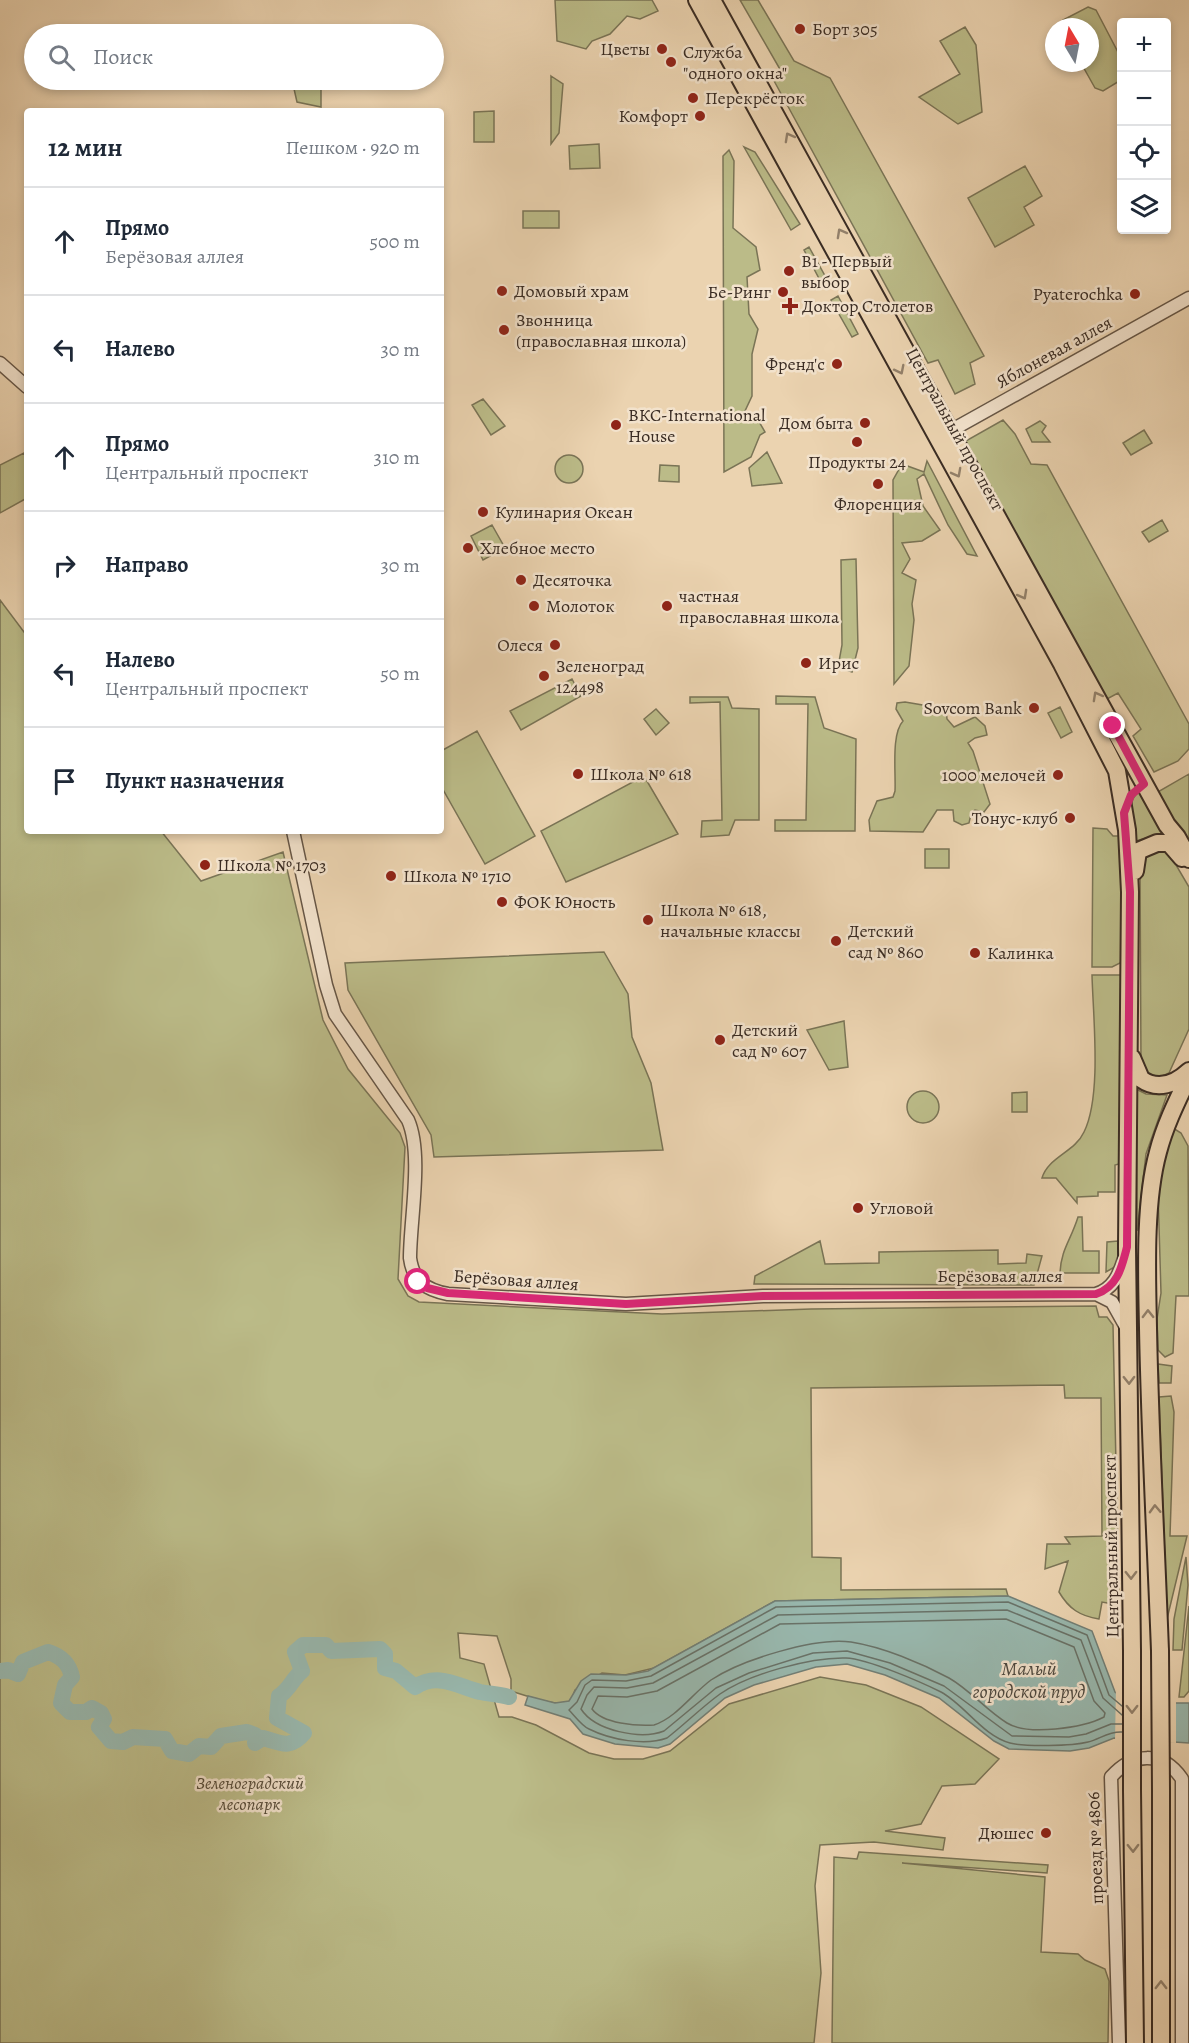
<!DOCTYPE html>
<html lang="ru">
<head>
<meta charset="utf-8">
<style>
	body { margin:0; font-family:Alegreya,serif; background:#f6f6f7; color:#1f2937 }
	.controls { position:absolute; right:18px; top:18px; display:grid; overflow:hidden; border-radius:6px; box-shadow:0 3px 9px #0003 }
	.controls button { width:54px; height:54px; display:grid; place-items:center; padding:0; border:0; border-bottom:2px solid #e0e1e3; background:#fff; color:#1f2937; font:30px sans-serif }
	.compass { position:absolute; left:1045px; top:18px; width:54px; height:54px; border-radius:50%; background:#fff; box-shadow:0 3px 9px #0003; rotate:350deg }
	.stop { position:absolute; width:18px; height:18px; margin:-14px; border:4px solid #db2777; border-radius:50%; background:#fff }
	.stop.end { background:#db2777; border-color:#fff; box-shadow:0 2px 6px #0008 }
	.list { margin:0; padding:0; list-style:none }
	h2 { display:flex; justify-content:space-between; align-items:center; height:78px; margin:0; padding:0 24px; font-size:26px }
	h2 small { font-size:20px; font-weight:400; color:#747a83 }
	.list li { display:grid; grid-template-columns:39px 1fr auto; gap:18px; align-items:center; box-sizing:border-box; height:108px; padding:0 24px; border-top:2px solid #e0e1e3 }
	.list b { display:block; font-size:22px; white-space:nowrap }
	.list p { margin:0; font-size:20px; white-space:nowrap; color:#747a83 }
	.list em { font-size:20px; font-style:normal; color:#747a83 }
	.icon { flex:none; width:33px; height:33px; fill:none; stroke:currentColor; stroke-width:2; stroke-linecap:round; stroke-linejoin:round }
	.map { position:relative; flex:none; width:1189px; height:2043px; overflow:hidden }
	.search { position:absolute; background:#fff; box-shadow:0 3px 9px #0003; left:24px; top:24px; width:420px; height:66px; display:flex; align-items:center; gap:15px; box-sizing:border-box; padding:0 21px; border-radius:33px; color:#747a83; font-size:22px }
	.panel { position:absolute; background:#fff; box-shadow:0 3px 9px #0003; left:24px; top:108px; width:420px; height:726px; border-radius:6px }
	.map>svg:first-child { display:block }
</style>
</head>
<body>
<div class="map">
<svg width="1189" height="2043" viewBox="0 0 1189 2043">
	<rect width="100%" height="100%" fill="#ebd3b0"/>
	<filter id="stains"><feTurbulence type="fractalNoise" baseFrequency=".00333" numOctaves="4"/><feColorMatrix values="0 0 0 0 .2 0 0 0 0 .09 0 0 0 0 .02 0 0 0 .5 -.17"/></filter>
	<radialGradient id="worn" r=".72"><stop offset=".6" stop-color="#630" stop-opacity="0"/><stop offset="1" stop-color="#630" stop-opacity=".3"/></radialGradient>
	<path fill="#bb8" stroke="#7a7456" stroke-width="1.5" d="M555,0H652L658,11L640,19L627,16L610,34L592,41L586,49L557,41Z
		M740,0H758L794,61L830,78L984,356L970,363L975,384L955,394L938,360L928,363L773,79L781,71Z
		M1088,7L1096,10L1121,58V80L1103,91L1095,88L1081,63H1090V27H1062L1063,20Z
		M965,27L976,45L982,112L958,124L919,97L960,74L940,41Z
		M551,76L563,84L559,133L551,144Z
		M292,80H321V107L297,102Z
		M494,111V142H474V112Z
		M599,144L600,168L570,169L569,146Z
		M744,147L755,152L800,224L791,230Z
		M729,150L734,161L733,228L756,247L760,270L747,277L749,314L758,329L752,354V396L745,411L749,416L754,413L765,432L760,435L751,457L724,472L723,156Z
		M1025,166L1042,196L1024,207L1034,225L995,247L968,198Z
		M523,211H559V228H523Z
		M809,247L829,283L823,286L804,250Z
		M838,296L858,334L852,337L831,300Z
		M483,399L505,426L491,435L472,405Z
		M1003,420L1015,434L1031,464L1047,465L1189,724V749L1178,761L1154,772L1133,736L1141,729L1118,693L1107,699L964,442Z
		M1040,421L1046,426L1042,432L1050,442H1032L1026,429Z
		M1144,430L1152,443L1131,455L1123,443Z
		M767,452L782,483L752,486L749,468Z
		M24,453L27,459V498L0,513V465Z
		M555 469a14 14 0 1 1 28 0a14 14 0 1 1-28 0Z
		M927,461L977,556L967,554L948,525L924,474L917,479L923,506L940,530L922,541L902,543L910,559L902,573L916,580L912,604L914,620L909,666L894,684L893,480L902,464L924,472Z
		M660,465L679,466V482L659,481Z
		M1162,520L1168,531L1149,542L1142,532Z
		M492,525L505,548L483,560L471,536Z
		M856,559L858,648L852,672L838,667L842,645L841,560Z
		M0,600L27,636V831H161L201,881L283,852L323,1020L348,1069L400,1133L405,1147L398,1279L408,1296L419,1302L662,1314L811,1309L1096,1306L1099,1317H1107L1113,1325L1119,1605L1102,1602L1099,1619C1080,1616 1069,1609 1059,1592L1068,1561L1045,1569L1047,1544H1070L1065,1537L1102,1536L1101,1398H1065L1064,1385L811,1388L812,1557L841,1558V1590L1006,1589L1008,1596L775,1601L654,1668L625,1675L602,1673L575,1690C573,1694 573,1700 568,1702C557,1707 524,1695 511,1691V1679L497,1636L458,1633L460,1658L484,1664L499,1717H512L536,1725L589,1753L614,1759H643L670,1751L729,1704L820,1677L866,1685L921,1707L999,1759L975,1784L942,1786L921,1824L885,1831L945,1838L943,1850L874,1842L820,1845L815,1886L821,1973L814,2043H0Z
		M572,679L581,696L521,730L510,711Z
		M776,696L815,697L824,728L856,739L855,831H775V820H806L808,704H776Z
		M690,697H728L732,708L759,709V820H735L729,835L701,837L702,821L722,820L720,702L690,703Z
		M905,702L946,709L947,719L954,727L975,717L985,726L987,735L975,738L968,743L973,751L990,804L984,812L975,810L971,814L969,823L962,825L954,821L953,810H937L923,832L870,831L869,820L877,801L893,797L895,791C896,772 891,734 903,721L896,709L897,703Z
		M1060,707L1072,732L1061,738L1048,713Z
		M656,709L669,723L656,735L644,719Z
		M477,731L535,836L485,864L441,786V751Z
		M1189,774V844L1156,793Z
		M644,776L678,834L566,882L541,831Z
		M1139,792L1163,833L1136,841C1134,826 1124,802 1139,792Z
		M1093,828L1107,829L1113,836H1121L1122,844V962L1112,967H1092Z
		M1163,848L1169,853L1189,887V1029L1169,1073L1158,1078L1151,1077L1141,1067L1140,862L1146,852Z
		M925,849H949V868H925Z
		M604,952L628,994L632,1037L651,1083L663,1150L434,1157L431,1135L348,990L345,963Z
		M1092,975H1121V1147L1119,1164L1115,1165V1192H1098V1196L1077,1197V1203L1056,1178H1042C1048,1157 1075,1152 1084,1132C1102,1096 1093,1016 1092,975Z
		M844,1021L848,1067L829,1070L807,1030Z
		M1136,1089L1146,1094L1167,1095L1146,1154L1137,1231Z
		M907 1107a16 16 0 1 1 32 0a16 16 0 1 1-32 0Z
		M1027,1092V1112H1012V1093Z
		M1173,1128L1181,1133L1188,1146L1189,1296H1176L1173,1353L1165,1357L1158,1350L1157,1319L1161,1293L1158,1192L1163,1159Z
		M1078,1217H1082L1083,1251H1099V1273H1060C1061,1249 1071,1240 1078,1217Z
		M820,1241L825,1264L879,1263V1252L998,1250V1264L1026,1263L1027,1254L1042,1256L1034,1285L754,1284L755,1276Z
		M1118,1241V1265L1106,1272L1107,1242Z
		M1158,1364L1172,1366L1171,1383H1159Z
		M1171,1396L1174,1412L1170,1536H1187L1167,1619L1159,1397Z
		M1186,1557L1188,1585L1182,1650H1173L1174,1619Z
		M1189,1606V1691L1184,1697H1179Z
		M859,1852L1048,1865L1047,1873L902,1863L1045,1877L1041,1952L1078,1954L1085,1960L1105,1969L1109,1981L1108,2043H832L834,1857L857,1859Z"/>
	<path fill="#98b7ad" stroke="#727f76" stroke-width="1.5" d="M1008,1596L1092,1631L1115,1692L1129,1703H1189V1743L1114,1738L1089,1748L1070,1751L1009,1749L994,1741L939,1698L885,1675L847,1664L816,1667L754,1685L725,1698L670,1744L658,1748L615,1744L583,1734L570,1719L525,1705L528,1696L555,1703L569,1701L581,1681L591,1674L626,1675L648,1671L775,1601Z"/>
	<path fill="#ebd3b0" d="M1116,1686L1117,1691L1130,1700H1176V1743L1115,1741Z"/>
	<g fill="none" stroke-linecap="round" stroke-linejoin="round">
		<path stroke="#697268" stroke-width="1.5" d="M1006,1619L1074,1647L1094,1701L1105,1713L1104,1717C1083,1728 1028,1736 1007,1723C986,1710 970,1690 949,1678C921,1663 883,1647 851,1642C815,1637 741,1660 711,1680C693,1693 676,1718 654,1725C637,1726 603,1724 592,1709L598,1696L627,1697L657,1691L780,1624Z
			M1122,1706L1109,1695L1087,1635L1008,1602L776,1607L651,1676L626,1681L592,1680L585,1685L577,1702L569,1710C574,1715 582,1726 589,1729C611,1740 645,1746 667,1738C685,1724 702,1707 720,1694C749,1674 811,1657 846,1658C868,1659 921,1682 941,1692C965,1705 983,1736 1010,1743C1026,1747 1072,1746 1088,1742C1100,1739 1109,1731 1122,1732
			M1122,1715L1103,1698L1081,1640L1007,1610L778,1615L653,1683L627,1688L594,1687L587,1695L581,1709C595,1731 641,1740 664,1731L716,1688L749,1673L813,1653L847,1651L890,1663L944,1686L1012,1736L1069,1737L1086,1734L1111,1724H1122"/>
		<path stroke="#98b7ad" stroke-width="16" d="M0,1671L8,1670L18,1674L23,1662L48,1652C61,1656 69,1663 72,1677L65,1685L61,1703L70,1712H86L92,1708L101,1713L104,1719L99,1727L111,1741L123,1742L133,1737L165,1739L172,1751L189,1754L199,1746L211,1747L221,1736L247,1732L255,1735V1743L263,1738C281,1743 290,1750 304,1733L277,1718L279,1696C290,1689 292,1679 302,1671L295,1652L303,1645H326L331,1651L380,1649L385,1654V1668L396,1671L415,1687C438,1672 457,1686 480,1692C490,1694 499,1694 509,1697"/>
		<defs>
			<path id="minor" d="M0,363L27,387
				M943,435L1189,298
				M293,831L326,985L335,1014L408,1120C423,1154 410,1220 410,1258C413,1281 426,1290 448,1294L626,1304L763,1296L1096,1294C1113,1289 1119,1275 1124,1259
				M1096,1294L1112,1302L1126,1327
				M1119,2043L1111,1777C1132,1753 1162,1750 1182,1779V2043"/>
			<path id="major" d="M697,0L1062,664L1117,771L1127,830L1130,892L1127,1247L1132,1651
				M712,0L1167,825L1177,837L1189,859
				M1135,871L1138,851L1157,843H1169L1182,858
				M1132,1058L1141,1079C1158,1091 1175,1084 1189,1071
				M1160,1651C1156,1544 1150,1436 1148,1328C1147,1275 1144,1203 1158,1152C1165,1125 1177,1101 1189,1076
				M1132,1790L1135,2043
				M1161,1790V2043"/>
		</defs>
		<use href="#minor" stroke="#665646" stroke-width="15"/>
		<use href="#major" stroke="#3a2c23" stroke-width="20"/>
		<use href="#minor" stroke="#f2e2cc" stroke-width="12"/>
		<use href="#major" stroke="#ebd3b0" stroke-width="16"/>
		<defs>
			<path id="major-bridge" d="M1132,1651V1790
				M1160,1651L1161,1790"/>
		</defs>
		<use href="#major-bridge" stroke="#3a2c23" stroke-width="20" stroke-linecap="butt"/>
		<use href="#major-bridge" stroke="#ebd3b0" stroke-width="16"/>
	</g>
	<defs><path id="oneway-chevron" d="M-2-3.5L2.5 0L-2 3.5" fill="none" stroke-width="1.6" stroke-linecap="round" stroke-linejoin="round" transform="scale(1.5)"/></defs>
	<g stroke="#92806a">
		<use href="#oneway-chevron" transform="translate(789 137) rotate(-119)"/>
		<use href="#oneway-chevron" transform="translate(841 233) rotate(-119)"/>
		<use href="#oneway-chevron" transform="translate(900 370) rotate(63)"/>
		<use href="#oneway-chevron" transform="translate(957 473) rotate(62)"/>
		<use href="#oneway-chevron" transform="translate(1023 595) rotate(61)"/>
		<use href="#oneway-chevron" transform="translate(1097 696) rotate(-119)"/>
		<use href="#oneway-chevron" transform="translate(1148 1314) rotate(-91)"/>
		<use href="#oneway-chevron" transform="translate(1129 1380) rotate(89)"/>
		<use href="#oneway-chevron" transform="translate(1155 1509) rotate(-92)"/>
		<use href="#oneway-chevron" transform="translate(1131 1575) rotate(89)"/>
		<use href="#oneway-chevron" transform="translate(1132 1709) rotate(90)"/>
		<use href="#oneway-chevron" transform="translate(1133 1848) rotate(89)"/>
		<use href="#oneway-chevron" transform="translate(1161 1985) rotate(-90)"/>
	</g>
	<g fill="none" stroke-linecap="round" stroke-linejoin="round">
		<path stroke="#db2777" stroke-width="8" d="M418,1282L427,1288L448,1293L626,1304L763,1296L1096,1294C1118,1287 1122,1266 1127,1247L1130,892L1124,813L1131,795L1144,784L1113,726"/>
	</g>
	<g fill="#8f2418" stroke="#f2e2cc" stroke-width="2">
		<circle cx="800" cy="29" r="6"/>
		<circle cx="662" cy="49" r="6"/>
		<circle cx="671" cy="62" r="6"/>
		<circle cx="693" cy="98" r="6"/>
		<circle cx="700" cy="116" r="6"/>
		<circle cx="789" cy="271" r="6"/>
		<circle cx="502" cy="291" r="6"/>
		<circle cx="783" cy="292" r="6"/>
		<circle cx="1135" cy="294" r="6"/>
		<path d="M787 297h6v6h6v6h-6v6h-6v-6h-6v-6h6z"/>
		<circle cx="504" cy="330" r="6"/>
		<circle cx="837" cy="364" r="6"/>
		<circle cx="865" cy="423" r="6"/>
		<circle cx="616" cy="425" r="6"/>
		<circle cx="857" cy="442" r="6"/>
		<circle cx="878" cy="484" r="6"/>
		<circle cx="483" cy="512" r="6"/>
		<circle cx="468" cy="548" r="6"/>
		<circle cx="521" cy="580" r="6"/>
		<circle cx="534" cy="606" r="6"/>
		<circle cx="667" cy="606" r="6"/>
		<circle cx="555" cy="645" r="6"/>
		<circle cx="806" cy="663" r="6"/>
		<circle cx="544" cy="676" r="6"/>
		<circle cx="1034" cy="708" r="6"/>
		<circle cx="578" cy="774" r="6"/>
		<circle cx="1058" cy="775" r="6"/>
		<circle cx="1070" cy="818" r="6"/>
		<circle cx="205" cy="865" r="6"/>
		<circle cx="391" cy="876" r="6"/>
		<circle cx="502" cy="902" r="6"/>
		<circle cx="648" cy="920" r="6"/>
		<circle cx="836" cy="941" r="6"/>
		<circle cx="975" cy="953" r="6"/>
		<circle cx="720" cy="1040" r="6"/>
		<circle cx="858" cy="1208" r="6"/>
		<circle cx="1046" cy="1833" r="6"/>
	</g>
	<g text-anchor="middle" dominant-baseline="central" stroke-width="5" stroke-linejoin="round" paint-order="stroke">
		<g font-size="18" fill="#3a2c23" stroke="#f2e2cc" text-anchor="start">
			<text x="812" y="29">Борт 305</text>
			<text x="650" y="49" text-anchor="end">Цветы</text>
			<text x="683" y="52">Служба<tspan x="683" dy="21">"одного окна"</tspan></text>
			<text x="705" y="98">Перекрёсток</text>
			<text x="688" y="116" text-anchor="end">Комфорт</text>
			<text x="801" y="261">В1 - Первый<tspan x="801" dy="21">выбор</tspan></text>
			<text x="514" y="291">Домовый храм</text>
			<text x="771" y="292" text-anchor="end">Бе-Ринг</text>
			<text x="1123" y="294" text-anchor="end">Pyaterochka</text>
			<text x="802" y="306">Доктор Столетов</text>
			<text x="516" y="320">Звонница<tspan x="516" dy="21">(православная школа)</tspan></text>
			<text x="825" y="364" text-anchor="end">Френд'с</text>
			<text x="628" y="415">ВКС-International<tspan x="628" dy="21">House</tspan></text>
			<text x="853" y="423" text-anchor="end">Дом быта</text>
			<text x="857" y="462" text-anchor="middle">Продукты 24</text>
			<text x="878" y="504" text-anchor="middle">Флоренция</text>
			<text x="495" y="512">Кулинария Океан</text>
			<text x="480" y="548">Хлебное место</text>
			<text x="533" y="580">Десяточка</text>
			<text x="679" y="596">частная<tspan x="679" dy="21">православная школа</tspan></text>
			<text x="546" y="606">Молоток</text>
			<text x="543" y="645" text-anchor="end">Олеся</text>
			<text x="818" y="663">Ирис</text>
			<text x="556" y="666">Зеленоград<tspan x="556" dy="21">124498</tspan></text>
			<text x="1022" y="708" text-anchor="end">Sovcom Bank</text>
			<text x="590" y="774">Школа № 618</text>
			<text x="1046" y="775" text-anchor="end">1000 мелочей</text>
			<text x="1058" y="818" text-anchor="end">Тонус-клуб</text>
			<text x="217" y="865">Школа № 1703</text>
			<text x="403" y="876">Школа № 1710</text>
			<text x="514" y="902">ФОК Юность</text>
			<text x="660" y="910">Школа № 618,<tspan x="660" dy="21">начальные классы</tspan></text>
			<text x="848" y="931">Детский<tspan x="848" dy="21">сад № 860</tspan></text>
			<text x="987" y="953">Калинка</text>
			<text x="732" y="1030">Детский<tspan x="732" dy="21">сад № 607</tspan></text>
			<text x="870" y="1208">Угловой</text>
			<text x="1034" y="1833" text-anchor="end">Дюшес</text>
		</g>
		<g font-size="18" fill="#3a2c23" stroke="#f2e2cc">
			<text transform="translate(1054 352) rotate(-29)">Яблоневая аллея</text>
			<text transform="translate(955 429) rotate(61)">Центральный проспект</text>
			<text x="1000" y="1276">Берёзовая аллея</text>
			<text transform="translate(516 1280) rotate(4)">Берёзовая аллея</text>
			<text transform="translate(1111 1546) rotate(-91)">Центральный проспект</text>
			<text transform="translate(1095 1848) rotate(-92)">проезд № 4806</text>
		</g>
		<g font-size="18" font-style="italic" fill="#544937" stroke="#f2e2cc">
			<text x="250" y="1783">Зеленоградский<tspan x="250" dy="21">лесопарк</tspan></text>
		</g>
		<g font-size="20" font-style="italic" fill="#4d483f" stroke="#f2e2cc">
			<text x="1029" y="1668">Малый<tspan x="1029" dy="23">городской пруд</tspan></text>
		</g>
	</g>
	<rect width="100%" height="100%" filter="url(#stains)"/>
	<rect width="100%" height="100%" fill="url(#worn)"/>
</svg>
<div class="controls">
<button>+</button>
<button>−</button>
<button><svg class="icon" aria-label="locate" viewBox="0 0 24 24"><circle cx="12" cy="12" r="6"/><path d="M12 2v4M12 18v4M2 12h4M18 12h4"/></svg></button>
<button><svg class="icon" aria-label="layers" viewBox="0 0 24 24"><path d="M12 4l9 5-9 5-9-5zM3 14l9 5 9-5"/></svg></button>
</div>
<svg class="compass" viewBox="-18 -18 36 36"><path d="M0-13l5 13h-10z" fill="#e53935"/><path d="M0 13l5-13h-10z" fill="#747a83"/></svg>
<div class="stop" style="left:418px;top:1282px"></div>
<div class="stop end" style="left:1113px;top:726px"></div>
<div class="search"><svg class="icon" aria-label="search" viewBox="0 0 24 24"><circle cx="10" cy="10" r="6"/><path d="M15 15l6 6"/></svg>Поиск</div>
<section class="panel">
<h2>12 мин<small>Пешком · 920 m</small></h2>
<ul class="list">
<li><svg class="icon" aria-label="ahead" viewBox="0 0 24 24"><path d="M12 20V5M6 11l6-6 6 6"/></svg><div><b>Прямо</b><p>Берёзовая аллея</p></div><em>500 m</em></li>
<li><svg class="icon" aria-label="left" viewBox="0 0 24 24"><path d="M17 20v-9H6M10 6l-5 5 5 5"/></svg><div><b>Налево</b></div><em>30 m</em></li>
<li><svg class="icon" aria-label="ahead" viewBox="0 0 24 24"><path d="M12 20V5M6 11l6-6 6 6"/></svg><div><b>Прямо</b><p>Центральный проспект</p></div><em>310 m</em></li>
<li><svg class="icon" aria-label="right" viewBox="0 0 24 24"><path d="M7 20v-9h11M14 6l5 5-5 5"/></svg><div><b>Направо</b></div><em>30 m</em></li>
<li><svg class="icon" aria-label="left" viewBox="0 0 24 24"><path d="M17 20v-9H6M10 6l-5 5 5 5"/></svg><div><b>Налево</b><p>Центральный проспект</p></div><em>50 m</em></li>
<li><svg class="icon" aria-label="arrive" viewBox="0 0 24 24"><path d="M6 21V4h12l-3 4 3 4H6"/></svg><div><b>Пункт назначения</b></div></li>
</ul>
</section>
</div>
</body>
</html>
